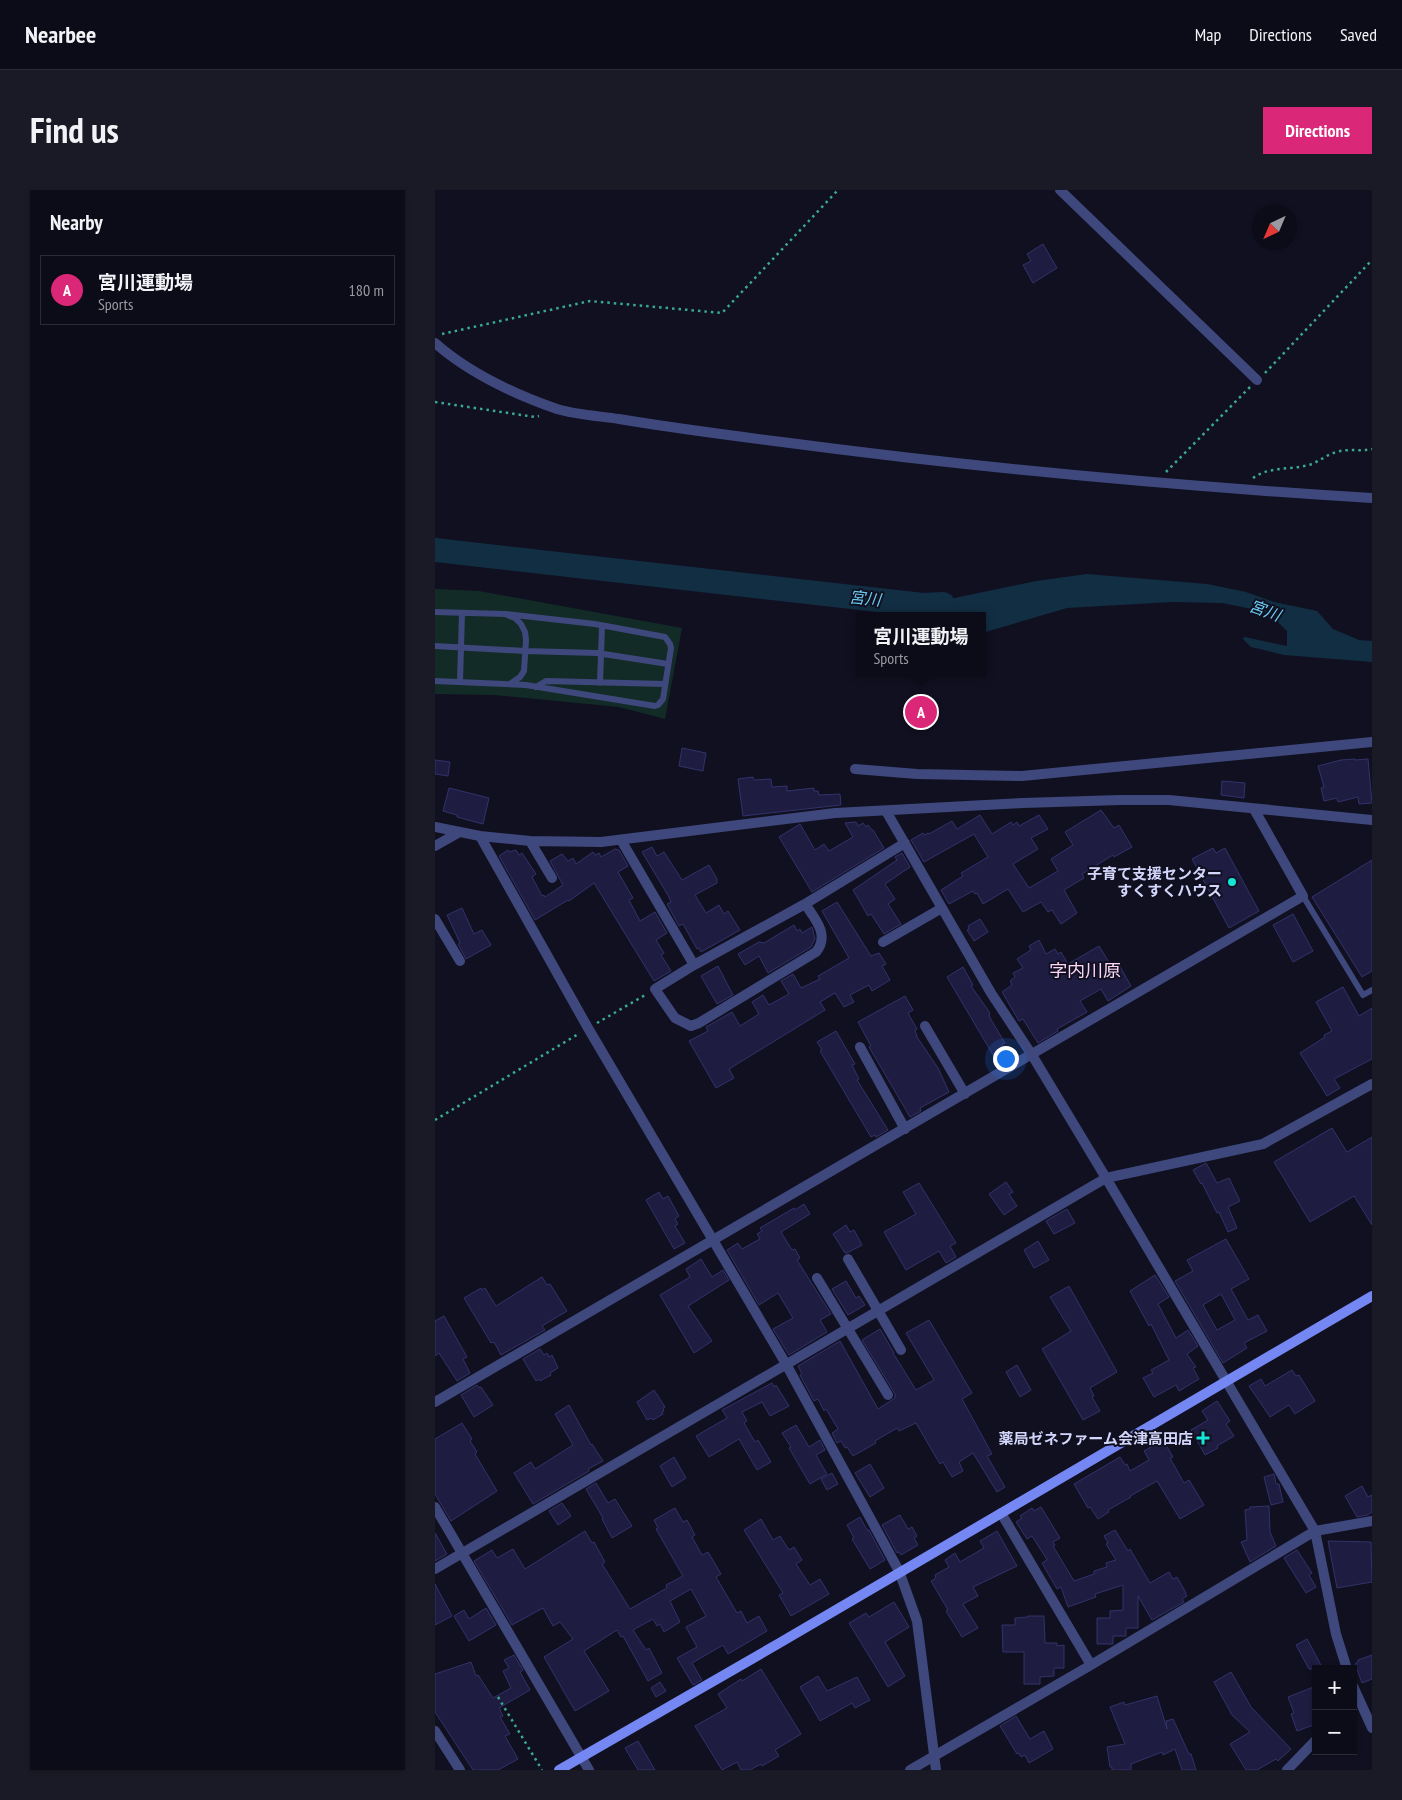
<!DOCTYPE html>
<html lang="en">
<head>
<meta charset="utf-8">
<style>
	body { margin:0; font-family:"PT Sans Narrow","Noto Sans JP",sans-serif; background:#1a1a26; color:#f1f3f6 }
	.controls { position:absolute; right:15px; bottom:15px; display:grid; overflow:hidden; border-radius:0px; box-shadow:0 1px 4px #0004 }
	.controls button { width:45px; height:45px; display:grid; place-items:center; padding:0; border:0; border-bottom:1px solid #2c2c38; background:#0c0c19; color:#f1f3f6; font:25px sans-serif }
	.compass { position:absolute; left:817px; top:15px; width:45px; height:45px; border-radius:50%; background:#0c0c19; box-shadow:0 1px 4px #0004; rotate:224deg }
	.you { position:absolute; left:570px; top:868px; width:18px; height:18px; margin:-12px; border:4px solid #fff; border-radius:50%; background:#1a73e8; box-shadow:0 0 0 8px #1a73e833 }
	.badge { display:grid; place-items:center; width:32px; height:32px; border-radius:50%; background:#db2777; color:#fff; font-size:16px; font-weight:700 }
	.pin { position:absolute; translate:-50% -50%; border:2px solid #fff; box-shadow:0 1px 5px #0006 }
	.popup { position:absolute; left:421px; top:422px; width:130px; height:65px; box-sizing:border-box; display:grid; place-content:center; border-radius:0px; background:#0c0c19; filter:drop-shadow(0 1px 4px #0005); font-size:16px; white-space:nowrap; color:#9a9ba2 }
	.popup b { font-size:19px; color:#f1f3f6 }
	.popup::after { content:''; position:absolute; left:50%; top:100%; margin-left:-10px; border:10px solid transparent; border-top-color:#0c0c19 }
	.list { margin:0; padding:0; list-style:none }
	h2 { display:flex; justify-content:space-between; align-items:center; height:65px; margin:0; padding:0 20px; font-size:21px }
	h2 small { font-size:16px; font-weight:400; color:#9a9ba2 }
	.list li { display:grid; grid-template-columns:32px 1fr auto; gap:15px; align-items:center; box-sizing:border-box; height:70px; margin:0 10px 10px; padding:0 10px; border:1px solid #2c2c38; border-radius:0px }
	.list b { display:block; font-size:19px; white-space:nowrap }
	.list p { margin:0; font-size:16px; white-space:nowrap; color:#9a9ba2 }
	.list em { font-size:16px; font-style:normal; color:#9a9ba2 }
	.map { position:relative; flex:none; width:937px; height:1580px; overflow:hidden; border-radius:0px }
	header { display:flex; align-items:center; gap:30px; box-sizing:border-box; height:70px; padding:0 25px; background:#0c0c19; border-bottom:1px solid #2c2c38 }
	header strong { font-size:24px }
	nav { display:flex; gap:28px; margin-inline-start:auto; font-size:18px }
	.intro { display:flex; align-items:center; justify-content:space-between; box-sizing:border-box; height:120px; padding:0 30px }
	h1 { margin:0; font-size:35px }
	.button { padding:12px 22px; border-radius:0px; background:#db2777; color:#fff; font-size:18px; font-weight:700 }
	main { display:flex; gap:30px; padding:0 30px }
	aside { flex:1; background:#0c0c19; border-radius:0px; box-shadow:0 1px 4px #0004 }
	.map>svg:first-child { display:block }
</style>
</head>
<body>
<header>
<strong>Nearbee</strong>
<nav><a>Map</a><a>Directions</a><a>Saved</a></nav>
</header>
<div class="intro"><h1>Find us</h1><a class="button">Directions</a></div>
<main>
<aside>
<h2>Nearby<small></small></h2>
<ul class="list">
<li><span class="badge">A</span><div><b>宮川運動場</b><p>Sports</p></div><em>180 m</em></li>
</ul>
</aside>
<div class="map">
<svg width="937" height="1580" viewBox="0 0 937 1580">
	<rect width="100%" height="100%" fill="#101021"/>
	<path fill="#132b26" d="M0,399L44,401L247,438L230,529L184,517L59,505L0,504Z"/>
	<path fill="#122e43" d="M652,384L772,394L811,402L839,412L882,421L898,439L924,450L937,451V472L849,465L816,457L808,449L809,447L852,456V441L837,426L822,420L787,413L738,412L632,418L547,443V426H476L478,403L499,410H510L601,391Z"/>
	<g fill="none" stroke-linecap="round" stroke-linejoin="round">
		<path stroke="#122e43" stroke-width="24" d="M0,360L488,415L508,414"/>
	</g>
	<path fill="#1e1d41" stroke="#32326b" fill-rule="evenodd" d="M608,54L622,78L598,93L588,75L596,71L592,64Z
		M247,558L271,563L268,581L244,576Z
		M920,569V570L933,569L937,613L924,614L923,607L903,612L902,608L889,611L886,598L889,597L883,576L906,570Z
		M0,570L15,572L13,586L0,584Z
		M318,587L319,590L336,589L337,597L352,596V601L379,598V601H383L384,605L405,604L406,615L308,626L303,589Z
		M787,591L810,593L809,608L786,605Z
		M14,598L54,608L48,634L22,627V625L8,621Z
		M666,620L679,638L684,635L697,657L679,667L678,665L647,684L649,688L629,700L642,723L626,734L617,720L613,722L606,712L588,722L573,699L548,714L542,703L540,704L538,701L514,714L506,700L528,686L526,683L553,667L539,644L489,672L476,650L488,643L489,645L493,643L494,644L517,631L522,639L545,625L557,644L576,632L578,635L582,632L584,636L604,625L613,639L596,648L603,659L578,674L594,698L623,681L616,669L638,655L630,642Z
		M421,632L423,636L428,633L431,637L433,635L437,640H438L449,658L377,702L344,647L365,634L380,660L389,654L394,661L418,647L410,633Z
		M217,657L222,666L229,662L247,690L274,675L282,689V693L260,705L271,723L284,715L289,724L293,721L305,740L266,762L264,758L262,759L248,734L244,736L232,714L236,712L234,707L207,662Z
		M778,658L781,663L790,658L824,721L794,738L757,669Z
		M180,659L184,660L193,676L183,682L198,708L194,710L205,731L220,722L232,743L221,750L229,763L226,765L236,781L219,791L159,693L134,711L133,710L100,730L64,666L73,660L74,662L81,660L84,665L87,663L101,684L97,687L107,706L109,705L110,707L128,695L115,671L127,664L133,671L138,668L141,674L158,662L160,665L164,663L166,667Z
		M467,663L475,677L450,694L460,709L453,714L466,734L449,744L436,724L433,726L418,700L462,670L460,667Z
		M937,670V781L927,787L877,707Z
		M402,712L436,766L444,763L451,774L447,776L455,790L437,801L434,795L415,805L419,812L409,817L400,803L385,812L390,820L294,879L299,888L281,898L254,851L273,841L271,837L297,822L305,836L324,824L317,812L328,805L334,815L354,804L346,791L358,784L366,798L385,789L383,786L414,768L387,721Z
		M27,718L39,744L47,740L56,755L31,769L23,754L25,753L12,725Z
		M858,724L878,761L858,772L838,735Z
		M545,729L553,742L539,751L532,740L534,739L533,736Z
		M359,735L362,741L365,739L367,743L377,737L380,749L376,757L333,783L324,766L310,775L303,764L324,752L329,753Z
		M604,750L611,764L620,759L623,764L626,762L633,774L664,756L677,777L683,773L696,796L673,811L666,799L645,811L652,822L622,839L623,841L603,853L588,829L584,831L567,802L577,795L575,791L580,787L578,783L588,778L582,769L596,760L594,756Z
		M283,776L298,805L282,814L266,786Z
		M528,777L538,795L536,796L555,823L554,824L555,828L570,853L567,854L572,863L561,870L512,787Z
		M908,797L924,826L937,818V869L899,889L905,898L892,906L865,863L890,847L889,845L897,841L881,812Z
		M470,806L478,820L473,823L482,839L480,840L482,847L503,878L514,902L485,918L486,921L475,927L434,857L436,856L423,832Z
		M401,841L420,874L417,875L424,889L422,890L453,940L441,947L440,945L436,947L385,861L387,860L382,852Z
		M897,938L912,962L937,947V1035L919,1006L875,1032L839,972Z
		M771,973L782,993L794,988L805,1011L793,1017L802,1038L793,1042L784,1022L782,1023L767,993L766,994L758,980Z
		M571,992L578,1002L574,1004L582,1016L569,1025L554,1004Z
		M484,993L521,1053L515,1056L521,1067L511,1073L504,1061L471,1080L449,1042L481,1024L468,1002Z
		M224,1002L228,1009L233,1006L244,1026L240,1029L243,1034L240,1036L250,1053L239,1059L211,1010Z
		M369,1014L375,1024L346,1042L357,1060L360,1059L365,1068L362,1070L396,1124L385,1130L392,1142L354,1165L338,1139L358,1128L343,1103L324,1115L292,1060L303,1053L307,1059L325,1049L322,1044L327,1041L325,1038L359,1018L360,1020Z
		M632,1019L640,1033L619,1044L611,1031Z
		M411,1035L415,1042L419,1040L427,1055L414,1062L410,1063L398,1044Z
		M791,1049L814,1089L796,1099L813,1130L823,1125L832,1141L809,1153L812,1158L788,1173L740,1091L758,1081L752,1070ZM786,1104L800,1130L782,1140L768,1115Z
		M603,1051L614,1070L599,1078L589,1060Z
		M266,1069L277,1087L288,1080L294,1090L253,1116L277,1151L259,1163L225,1105L255,1087L251,1079Z
		M720,1085L734,1107L723,1114L741,1148L753,1140L763,1156L752,1164L761,1177L758,1178L764,1189L744,1201L741,1195L719,1207L708,1188L718,1183L716,1180L734,1170L716,1134L714,1136L695,1101Z
		M107,1087L112,1095L115,1094L132,1121L107,1136L110,1140L66,1165L59,1152L56,1153L29,1108L46,1098L47,1100L50,1098L61,1116Z
		M411,1091L421,1108L424,1106L430,1115L413,1125L397,1099Z
		M634,1096L682,1182L655,1198L659,1206L657,1207L665,1221L648,1230L607,1159L636,1141L615,1107Z
		M9,1126L32,1167L28,1169L35,1183L22,1191L4,1163L0,1166V1131Z
		M494,1130L537,1203L527,1209L557,1264L552,1266L570,1297L562,1302L538,1263L524,1272L528,1281L517,1287L508,1272L505,1274L481,1233L464,1241L462,1238L440,1251L441,1253L418,1266L412,1257L410,1258L406,1251L402,1253L397,1243L403,1239L391,1219L389,1221L383,1209L379,1211L365,1185L367,1184L363,1176L405,1151L443,1219L460,1208V1204L427,1150L445,1139L459,1163H458L481,1200L499,1190L471,1143Z
		M105,1159L109,1165L112,1163L114,1167L117,1165L123,1178L115,1183L116,1185L105,1191L104,1189L101,1191L88,1169Z
		M582,1175L596,1200L585,1207L571,1182Z
		M857,1180L861,1186L864,1185L880,1211L860,1224L854,1215L835,1227L814,1196L826,1189L830,1196Z
		M337,1193L339,1197L341,1195L354,1216L335,1226L327,1212L307,1222L312,1231L309,1233L320,1252L323,1250L336,1272L322,1280L304,1249L274,1267L261,1246L292,1228L287,1220Z
		M42,1195L44,1198L46,1197L58,1215L39,1227L26,1205Z
		M219,1200L230,1217L228,1218L229,1221L227,1222L228,1224L218,1230L217,1228L212,1230L202,1212Z
		M782,1211L795,1231L791,1234L799,1246L782,1256L783,1258L770,1265L756,1240L773,1230L767,1221Z
		M134,1215L156,1255L157,1254L168,1271L153,1279L154,1281L98,1314L79,1283L96,1272L100,1279L138,1255L120,1224Z
		M27,1233L37,1249L35,1251L42,1262L40,1264L62,1301L16,1331L0,1304V1249Z
		M361,1235L374,1257L385,1250L390,1260L381,1265L392,1284L375,1294L354,1258L356,1257L347,1243Z
		M728,1250L738,1267L735,1268L749,1293L754,1290L769,1315L745,1329L722,1291L695,1306L696,1307L673,1320L674,1322L663,1329L655,1317L653,1318L639,1294L685,1267L690,1275L692,1274L695,1281L714,1270L709,1261Z
		M239,1267L251,1288L237,1297L225,1276Z
		M435,1274L449,1298L435,1307L420,1283Z
		M397,1283L403,1294L392,1300L386,1289Z
		M839,1284L841,1294H844L848,1312L836,1315L829,1287Z
		M161,1293L173,1313L180,1309L197,1336L177,1348L167,1329L168,1328L151,1299Z
		M927,1296L933,1307L937,1305V1322L932,1325L922,1327L910,1306Z
		M127,1313L136,1326L123,1335L114,1321Z
		M834,1316L835,1342L841,1356L815,1372L806,1352L812,1350L810,1320L815,1319V1317Z
		M606,1317L625,1348L618,1352L620,1355L618,1356L639,1391L659,1384V1381L672,1377L671,1373L681,1370L671,1354L673,1353L669,1346L680,1340L693,1361L695,1359L715,1393L734,1382L738,1389L742,1387L751,1403H750L752,1406L747,1409L749,1412L717,1430L703,1406V1438H691V1446H678V1454H662V1428H675V1421L688,1420V1395L660,1404L661,1407L633,1417L626,1397L622,1399L607,1373L612,1370L611,1368L597,1346L592,1349L581,1332L587,1328L585,1326L597,1318L599,1321Z
		M240,1318L248,1332L252,1330L260,1345L257,1347L267,1365L273,1362L286,1384L281,1387L302,1423L306,1421L312,1433L324,1426L332,1441L293,1464L288,1455L257,1473L267,1490L258,1495L242,1468L262,1457L251,1437L271,1426L256,1399L235,1411L245,1432L229,1442L225,1434L222,1436L218,1429L198,1440L211,1460L214,1458L227,1483L213,1491L188,1446L186,1447L182,1440L149,1461L174,1501L140,1521L109,1467L138,1449L125,1432L118,1436L108,1418L77,1435L39,1371L57,1360L62,1368L78,1359L90,1379L150,1341L157,1353L159,1352L170,1372L167,1374L195,1419L232,1398L231,1395L248,1386L221,1339L223,1338L219,1330Z
		M465,1325L473,1339L477,1337L482,1346L479,1348L483,1355L466,1365L464,1362L462,1363L447,1335Z
		M425,1327L432,1340H434L450,1370L435,1379L417,1349L419,1348L412,1335Z
		M326,1329L338,1350L345,1346L354,1360L359,1357L367,1370L361,1374L375,1395L385,1389L394,1404L356,1426L344,1405L348,1403L309,1340Z
		M562,1341L582,1376L538,1397L543,1406L528,1414L543,1438L527,1447L511,1421L513,1420L496,1391L501,1388L500,1385L514,1377L510,1370L520,1363L525,1372L549,1358L545,1351Z
		M0,1343L12,1364L0,1371Z
		M893,1351L936,1352L937,1392L902,1398Z
		M862,1360L877,1383L874,1385L881,1397L871,1403L849,1368Z
		M0,1394L17,1426L0,1435Z
		M459,1412L474,1437L450,1452L470,1486L453,1497L414,1433L431,1423L434,1427Z
		M51,1418L61,1435L34,1451L19,1426L29,1420L34,1429Z
		M593,1426H609L610,1453H622V1456L629,1455V1478H619V1486L605,1487V1494H589V1462H568L567,1435H580V1428L593,1427Z
		M872,1449L888,1479H874L861,1455Z
		M79,1465L88,1480L85,1482L95,1500L64,1518L68,1526L65,1527L75,1544L70,1546L83,1569L63,1580H38L0,1522V1484L36,1472L41,1486L43,1485L58,1508L76,1498L68,1481L74,1478L69,1470Z
		M937,1465V1489L927,1493L920,1474L923,1472V1470Z
		M326,1479L366,1544L340,1560L344,1566L327,1576L326,1574L315,1580H306L302,1572L287,1580L260,1536L292,1518L283,1504L306,1489L307,1491Z
		M796,1482L816,1517L856,1559L843,1571L841,1569L822,1580H811L795,1554L815,1542L797,1525L779,1492Z
		M383,1486L392,1501L422,1487L435,1510L420,1518L417,1513L385,1531L365,1497Z
		M225,1492L231,1501L221,1507L216,1498Z
		M881,1496V1534L862,1541L856,1524L859,1523L853,1507Z
		M722,1506L732,1539L731,1531L738,1529L754,1564H756L761,1580H747L740,1559L728,1565L727,1562L696,1574V1580H677V1577H675L672,1557L690,1554L675,1517L689,1512L690,1515Z
		M581,1526L595,1549L609,1541L618,1559L594,1573L590,1565L586,1567L584,1563L582,1564L565,1536Z
		M203,1551L220,1580H203L190,1558Z"/>
	<g fill="none" stroke-linecap="round" stroke-linejoin="round">
		<path stroke="#39aa8f" stroke-width="2.5" stroke-dasharray="2.5 4" stroke-linecap="butt" d="M7,144L155,111L287,123L403,0
			M830,183L937,70
			M0,212L100,227L104,226
			M731,282L815,197
			M818,288C835,276 855,280 874,275C884,272 892,264 902,262C914,258 925,262 937,259
			M162,833L212,804
			M0,930L145,843
			M63,1507L107,1580"/>
		<path stroke="#3f487c" stroke-width="6" d="M0,422L70,424L80,428L86,434L90,442L91,450L89,481L85,487L75,494
			M0,456L90,461L162,463L233,474
			M0,491L91,495L220,516L223,515L228,509L236,458L235,454L230,447L160,434L70,424
			M25,492L27,423
			M165,493L167,436
			M101,497L111,491L230,494
			M868,706L928,805L937,800"/>
		<path stroke="#3f487c" stroke-width="10" d="M625,0L822,190
			M0,153C35,184 79,204 122,219C142,225 164,226 184,229C238,238 292,245 347,252C543,278 739,296 937,308
			M420,579L482,584L587,586L937,552
			M451,621L556,803L597,865L671,988L880,1341L901,1444L912,1479
			M0,637L45,646L95,651L166,652L400,623L588,613L685,610H734L937,630
			M45,646L153,838L351,1174L464,1381L482,1431L501,1580
			M186,650L259,775
			M95,651L117,688
			M0,656L23,643
			M370,714C380,729 395,745 381,762L264,833L256,836L240,828L220,799L259,775L370,714L470,653
			M0,729L25,771
			M448,752L507,718
			M490,836L530,904
			M425,857L470,939
			M413,1069L466,1160
			M382,1088L453,1205
			M0,1212L868,706L819,619
			M0,1317L154,1580
			M566,1323L656,1475
			M0,1379L671,988L828,954L937,894
			M918,1496L937,1538
			M0,1541L25,1580
			M475,1580L656,1475L880,1341L937,1331
			M852,1580L881,1550"/>
		<path stroke="#7487f3" stroke-width="10" d="M124,1580L341,1455L937,1106"/>
	</g>
	<g fill="#15e6d5" stroke="#101021" stroke-width="2">
		<circle cx="797" cy="692" r="5"/>
		<path d="M765.5 1240.5h5v5h5v5h-5v5h-5v-5h-5v-5h5z"/>
	</g>
	<g text-anchor="middle" dominant-baseline="central" stroke-width="4" stroke-linejoin="round" paint-order="stroke">
		<g font-size="15" font-weight="bold" fill="#d4d7fb" stroke="#101021" text-anchor="end">
			<text x="787" y="683">子育て支援センター<tspan x="787" dy="17">すくすくハウス</tspan></text>
			<text x="758" y="1248">薬局ゼネファーム会津高田店</text>
		</g>
		<g font-size="16" font-style="italic" fill="#6bccf2" stroke="#101021">
			<text transform="translate(430 408) rotate(6)">宮川</text>
			<text transform="translate(830 420) rotate(20)">宮川</text>
		</g>
		<g font-size="18" fill="#fbd6f4" stroke="#101021">
			<text x="650" y="780">字内川原</text>
		</g>
	</g>
</svg>
<div class="controls">
<button>+</button>
<button>−</button>
</div>
<svg class="compass" viewBox="-18 -18 36 36"><path d="M0-13l5 13h-10z" fill="#e53935"/><path d="M0 13l5-13h-10z" fill="#9a9ba2"/></svg>
<div class="you"></div>
<div class="pin badge" style="left:486px;top:522px">A</div>
<div class="popup"><b>宮川運動場</b>Sports</div>
</div>
</main>
</body>
</html>
